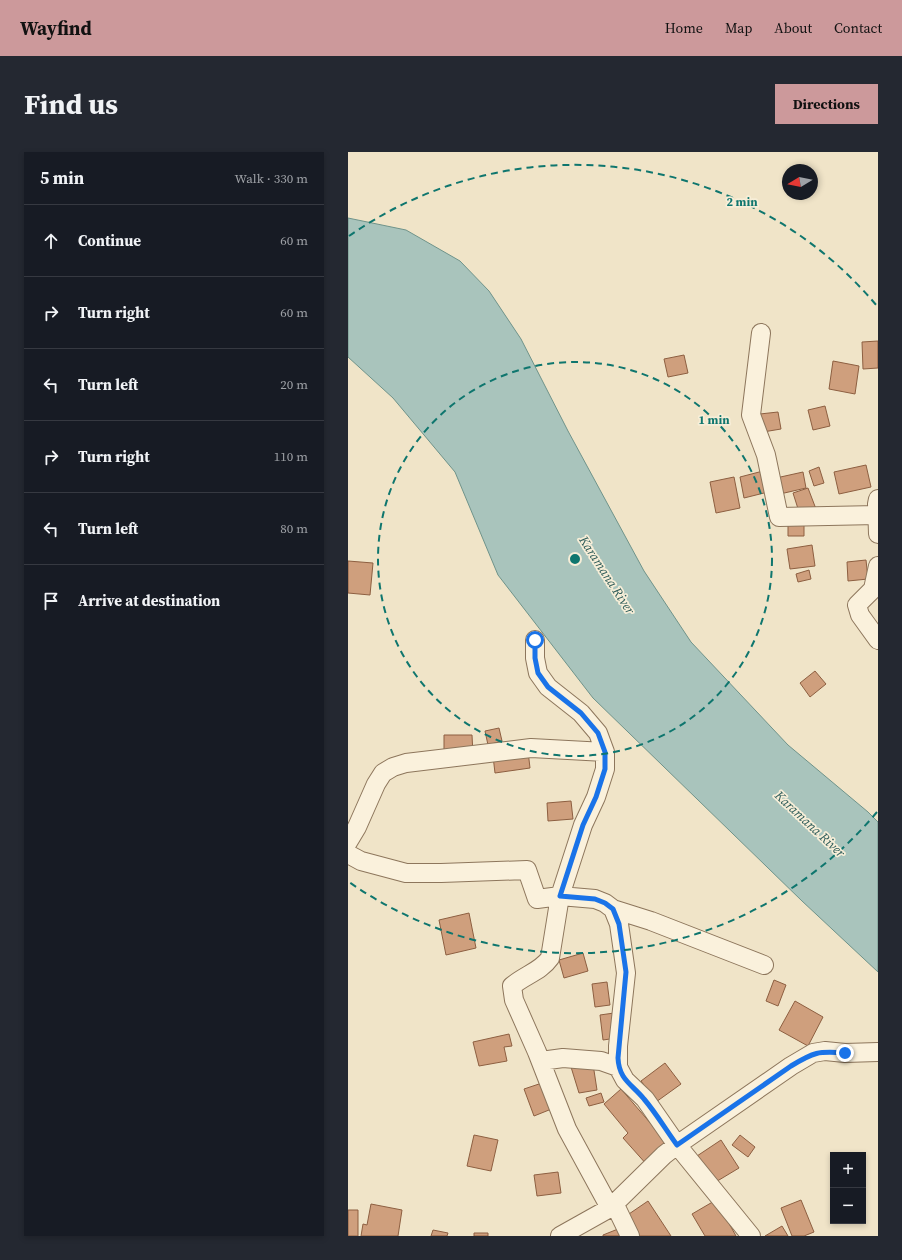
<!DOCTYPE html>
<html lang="en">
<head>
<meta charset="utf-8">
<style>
	body { margin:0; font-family:"Source Serif 4",serif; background:#242831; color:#f1f3f6 }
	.controls { position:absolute; right:12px; bottom:12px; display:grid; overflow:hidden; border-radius:0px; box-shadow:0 2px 6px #0003 }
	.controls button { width:36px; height:36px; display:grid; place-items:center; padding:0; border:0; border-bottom:1px solid #363941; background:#171b24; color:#f1f3f6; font:20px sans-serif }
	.compass { position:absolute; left:434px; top:12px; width:36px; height:36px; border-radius:50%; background:#171b24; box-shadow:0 2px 6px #0003; rotate:260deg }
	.stop { position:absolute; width:12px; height:12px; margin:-9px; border:3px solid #1a73e8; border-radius:50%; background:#fff }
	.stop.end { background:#1a73e8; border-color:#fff; box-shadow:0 1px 4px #0008 }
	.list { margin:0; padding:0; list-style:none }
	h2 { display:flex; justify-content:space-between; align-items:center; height:52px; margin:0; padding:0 16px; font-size:17px }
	h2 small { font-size:13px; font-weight:400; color:#9ea1a6 }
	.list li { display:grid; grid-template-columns:26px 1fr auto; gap:12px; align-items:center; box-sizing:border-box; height:72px; padding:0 16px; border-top:1px solid #363941 }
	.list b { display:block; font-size:15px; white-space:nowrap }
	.list em { font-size:13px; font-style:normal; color:#9ea1a6 }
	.icon { flex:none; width:22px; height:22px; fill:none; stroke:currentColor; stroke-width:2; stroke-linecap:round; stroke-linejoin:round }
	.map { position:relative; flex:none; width:530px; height:1084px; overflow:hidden; border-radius:0px }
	header { display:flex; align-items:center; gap:24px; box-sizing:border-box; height:56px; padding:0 20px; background:#cc999b; color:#111 }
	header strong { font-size:19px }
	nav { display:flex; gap:22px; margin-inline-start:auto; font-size:14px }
	.intro { display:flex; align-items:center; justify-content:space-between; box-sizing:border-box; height:96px; padding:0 24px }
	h1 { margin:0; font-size:28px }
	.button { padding:10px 18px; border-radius:0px; background:#cc999b; color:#111; font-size:14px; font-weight:700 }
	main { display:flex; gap:24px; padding:0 24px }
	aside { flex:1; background:#171b24; border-radius:0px; box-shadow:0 2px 6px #0003 }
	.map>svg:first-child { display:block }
</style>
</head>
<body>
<header>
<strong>Wayfind</strong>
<nav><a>Home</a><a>Map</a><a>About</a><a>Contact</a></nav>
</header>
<div class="intro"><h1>Find us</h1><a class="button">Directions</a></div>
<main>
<aside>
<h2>5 min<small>Walk · 330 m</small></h2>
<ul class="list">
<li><svg class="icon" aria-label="ahead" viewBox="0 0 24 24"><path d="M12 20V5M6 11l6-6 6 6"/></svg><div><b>Continue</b></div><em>60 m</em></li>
<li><svg class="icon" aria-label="right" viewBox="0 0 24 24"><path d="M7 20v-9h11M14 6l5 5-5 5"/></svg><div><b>Turn right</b></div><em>60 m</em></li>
<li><svg class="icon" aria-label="left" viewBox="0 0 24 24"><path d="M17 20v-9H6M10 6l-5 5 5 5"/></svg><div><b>Turn left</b></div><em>20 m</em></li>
<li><svg class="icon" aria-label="right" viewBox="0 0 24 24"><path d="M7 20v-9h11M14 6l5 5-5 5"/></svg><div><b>Turn right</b></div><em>110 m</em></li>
<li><svg class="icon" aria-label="left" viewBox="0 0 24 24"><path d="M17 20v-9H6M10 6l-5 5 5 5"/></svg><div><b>Turn left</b></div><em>80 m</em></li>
<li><svg class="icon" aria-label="arrive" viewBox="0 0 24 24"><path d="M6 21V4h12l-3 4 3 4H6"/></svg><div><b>Arrive at destination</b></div></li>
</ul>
</aside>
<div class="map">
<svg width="530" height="1084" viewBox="0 0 530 1084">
	<rect width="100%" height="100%" fill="#f0e4c8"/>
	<path fill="#a9c4bc" stroke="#6f938a" d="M0,66L58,78L112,109L141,139L173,187L220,279L296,419L343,490L440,593L520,660L530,670V820L454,749L245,546L150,423L107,320L45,246L0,205Z"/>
	<path fill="#cf9f7d" stroke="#8d5f41" d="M530,189V216L515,217L514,190Z
		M336,203L340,221L320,225L316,207Z
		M485,209L511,214L507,242L481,237Z
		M477,254L482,274L465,278L460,258Z
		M430,260L433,277L415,280L412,262Z
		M518,313L523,335L491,342L486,320Z
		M471,315L476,331L466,334L461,319Z
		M415,319L420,340L396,346L392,325Z
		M455,320L458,336L432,342L428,326Z
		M386,325L392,356L368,361L362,330Z
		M460,336L468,357L452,363L445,341Z
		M440,368H456V384H440Z
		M464,393L467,414L442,417L439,397Z
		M518,408L520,427L500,429L499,410Z
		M0,409L25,411L22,443L0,441Z
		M461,418L463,427L450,430L448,422Z
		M467,519L478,532L462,545L452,531Z
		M151,576L154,589L140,593L137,579Z
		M96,583H124L125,603L96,604Z
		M180,599L182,616L147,621L145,604Z
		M223,649L225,667L200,669L199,651Z
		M121,761L128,796L98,803L91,768Z
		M235,801L240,819L216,826L211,808Z
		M426,828L438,833L430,854L418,849Z
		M259,830L262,853L247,855L244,832Z
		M447,849L475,865L460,894L431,878Z
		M266,861L269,886L255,888L252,863Z
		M161,882L164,894L156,895L159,909L131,914L125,890Z
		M317,911L333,932L308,950L293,929Z
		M245,912L249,938L231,941L223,915Z
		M197,930L206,956L186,964L176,937Z
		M273,937L323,995L300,1014L275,986L280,981L256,952Z
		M253,941L256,950L241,954L238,946Z
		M126,983L150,988L143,1019L119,1014Z
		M392,983L407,995L400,1005L384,993Z
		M373,988L391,1016L366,1031L349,1004Z
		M210,1020L213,1041L189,1044L186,1023Z
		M368,1048L388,1084H357L344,1062Z
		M453,1048L466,1080L456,1084H444L433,1056Z
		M300,1049L323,1084H291L278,1064Z
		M23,1052L54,1058L50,1084H13L15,1072L19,1073Z
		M0,1058H10V1084H0Z
		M434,1074L440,1084H417Z
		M270,1077L273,1084H255V1083Z
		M85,1078L100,1081L99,1084H83Z
		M126,1081H140V1084H126Z"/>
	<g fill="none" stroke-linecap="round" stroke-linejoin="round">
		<defs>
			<path id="minor" d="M413,181L403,263L418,303L431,365L529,363
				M530,347L529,352L530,382
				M530,414L525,437L509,453L512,463L530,488
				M187,488V506L190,521L200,535L233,561L250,581L257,600V617L248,645L235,673L212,744L202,806C193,819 177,823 164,834L166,848L189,900L219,977L262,1056
				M0,690L9,675L28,632L35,621L45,615L58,611L183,596L257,600
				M0,702L13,709L58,721H93L179,718L189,747L212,744L247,747L257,751L265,757L271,772L278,821L270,894V915L277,928L297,947L329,993L403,1084
				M265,757L303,769L416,813
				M193,909L215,906L253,909L270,915
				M267,1053L282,1084
				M212,1084L262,1056L316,1003L329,993L443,914L465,901L477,899L497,901L530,900"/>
		</defs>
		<use href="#minor" stroke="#8d765c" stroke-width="20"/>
		<use href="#minor" stroke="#faf1dc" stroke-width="18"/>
	</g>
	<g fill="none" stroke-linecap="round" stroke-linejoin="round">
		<path stroke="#1a73e8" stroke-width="5" d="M187,488V506L190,521L200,535L233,561L250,581L257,600V617L248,645L235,673L212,744L247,747L257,751L265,757L271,772L278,820L270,906C271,928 284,932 296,947C308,961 318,978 329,993L443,914C466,900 470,899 497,901"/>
	</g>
	<g fill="none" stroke="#0f766e" stroke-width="2" stroke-dasharray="7 5">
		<circle cx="227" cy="407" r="197"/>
		<path d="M529 660A394 394 0 0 1 1 730M1 84A394 394 0 0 1 529 154"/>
	</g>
	<g text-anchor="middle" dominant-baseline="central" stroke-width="3.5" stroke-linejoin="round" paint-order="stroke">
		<g font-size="13" font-style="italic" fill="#2f5d5a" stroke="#f7eed8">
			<text transform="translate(259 423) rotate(57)">Karamana River</text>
			<text transform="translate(462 672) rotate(43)">Karamana River</text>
		</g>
	</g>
	<circle cx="227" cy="407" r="6" fill="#0f766e" stroke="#f7eed8" stroke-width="2"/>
	<g font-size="12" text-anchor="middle" font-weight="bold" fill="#0f766e" stroke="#f7eed8" stroke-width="3.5" stroke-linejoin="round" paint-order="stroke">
		<text x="394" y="54">2 min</text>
		<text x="366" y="272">1 min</text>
	</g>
</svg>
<div class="controls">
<button>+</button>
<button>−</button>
</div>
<svg class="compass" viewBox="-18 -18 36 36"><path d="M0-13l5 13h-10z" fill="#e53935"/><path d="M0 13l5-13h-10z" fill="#9ea1a6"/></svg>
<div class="stop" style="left:187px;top:488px"></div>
<div class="stop end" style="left:497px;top:901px"></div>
</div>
</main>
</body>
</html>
